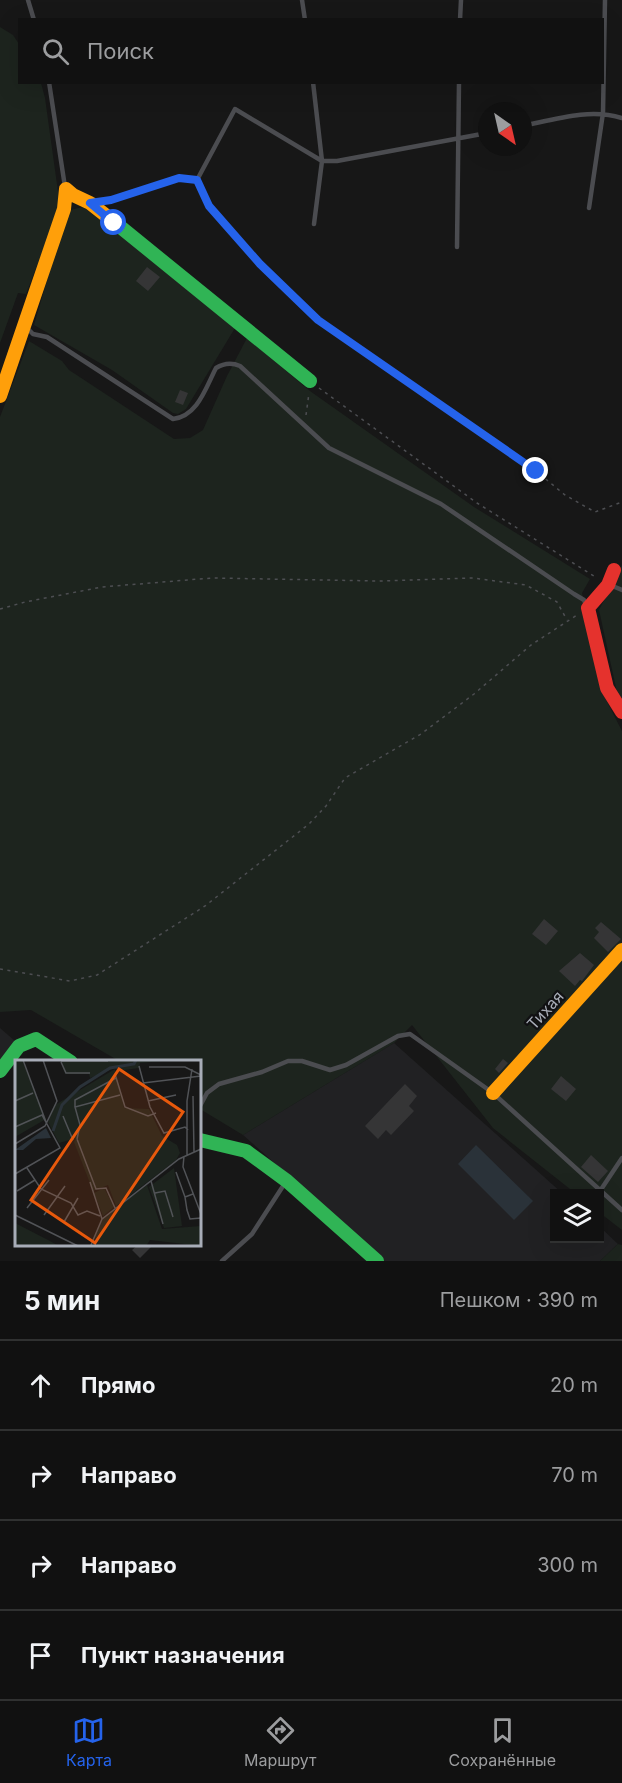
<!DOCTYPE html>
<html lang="ru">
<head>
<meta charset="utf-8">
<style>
	body { margin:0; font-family:Inter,sans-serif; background:#1e1f1f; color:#f1f3f6 }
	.controls { position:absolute; right:18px; bottom:18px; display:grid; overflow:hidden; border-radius:0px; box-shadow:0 6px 24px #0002 }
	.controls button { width:54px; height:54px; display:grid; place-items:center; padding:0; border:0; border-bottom:2px solid #303131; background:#111; color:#f1f3f6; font:30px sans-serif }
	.compass { position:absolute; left:478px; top:102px; width:54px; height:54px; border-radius:50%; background:#111; box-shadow:0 6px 24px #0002; rotate:146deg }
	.stop { position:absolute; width:18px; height:18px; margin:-14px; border:4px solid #2563eb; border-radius:50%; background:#fff }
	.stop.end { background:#2563eb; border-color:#fff; box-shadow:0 2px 6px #0008 }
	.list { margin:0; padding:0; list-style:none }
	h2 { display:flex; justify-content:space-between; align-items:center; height:78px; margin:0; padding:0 24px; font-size:26px }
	h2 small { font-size:20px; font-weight:400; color:#9c9d9f }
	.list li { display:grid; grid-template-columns:39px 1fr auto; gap:18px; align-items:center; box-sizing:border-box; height:90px; padding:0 24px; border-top:2px solid #303131 }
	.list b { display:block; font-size:22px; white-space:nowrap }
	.list em { font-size:20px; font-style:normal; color:#9c9d9f }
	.icon { flex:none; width:33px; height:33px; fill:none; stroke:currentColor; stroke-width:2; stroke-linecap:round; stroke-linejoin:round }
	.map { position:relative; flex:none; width:622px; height:1261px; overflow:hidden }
	.search { position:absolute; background:#111; box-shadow:0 6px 24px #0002; left:18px; right:18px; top:18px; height:66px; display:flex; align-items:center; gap:15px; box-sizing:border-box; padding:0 21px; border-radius:0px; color:#9c9d9f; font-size:22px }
	.sheet { height:438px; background:#111 }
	nav { display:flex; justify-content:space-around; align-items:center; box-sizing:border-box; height:84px; border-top:2px solid #303131; background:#111; font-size:16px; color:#9c9d9f }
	nav a { display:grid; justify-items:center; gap:3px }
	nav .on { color:#2563eb }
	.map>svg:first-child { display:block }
</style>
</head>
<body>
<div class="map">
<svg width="622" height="1261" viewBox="0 0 622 1261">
	<rect width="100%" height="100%" fill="#171717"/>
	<path fill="#212123" d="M0,1028L15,1041L0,1062Z
		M394,1043L562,1193L554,1194V1238H600V1227L618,1244L600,1261H384L243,1135Z"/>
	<path fill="#1d241e" d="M0,27L13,35L19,44L20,82L41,83L45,98L60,206L26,294L18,293L0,343Z
		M83,207L132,243L235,328L186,409L178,414L173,413L112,370L34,325L64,222L70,210Z
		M247,338L310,391L474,507L590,579L582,593L603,694L622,731V1230L600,1213V1194L575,1193L493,1128L412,1025L394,1043L243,1135L200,1109V1062L119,1061L31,1010L0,1012V417L29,341L62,361L69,370L174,439L190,438L203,430L227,376Z
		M622,565V715L599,610Z
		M618,1244L622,1245V1261H600Z"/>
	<path fill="#2a3239" d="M476,1145L533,1201L514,1220L458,1164Z"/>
	<path fill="#353536" d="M147,267L160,277L148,291L136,281Z
		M180,390L188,393L183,405L175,402Z
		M544,919L558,931L546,945L532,934Z
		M601,922L621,939L608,952L594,938L599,932L595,928Z
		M580,953L594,965L582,981L580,980L575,986L559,971Z
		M503,1059L508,1063L499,1073L495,1069Z
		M561,1076L576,1089L566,1101L551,1089Z
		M405,1084L417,1096L409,1106L414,1111L391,1135L386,1130L378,1139L365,1126Z
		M591,1155L608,1171L598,1182L581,1167Z
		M138,1245H153L140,1258L132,1250Z"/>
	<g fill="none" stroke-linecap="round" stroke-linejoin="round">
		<path stroke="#4d4e52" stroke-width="1.5" stroke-dasharray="3 4.5" stroke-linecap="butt" d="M200,186L209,206L260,264L318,320L536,471L565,495L595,512L622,502
			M319,388L477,503L597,578
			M306,415L309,393
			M0,609L25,602L102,587L212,578L379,581L473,578L526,585L557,602L567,620
			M0,969L70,981L97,975L205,906L309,824L326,806L345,778L421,734L474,694L531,645L577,615"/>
		<path stroke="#4b4c50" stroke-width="4.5" d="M28,0L34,20
			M302,0L305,20
			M460,20L461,0
			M49,82L65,187
			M313,82L322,161L314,224
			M523,126C556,119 590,108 622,118
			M94,203L111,200L179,178L197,180L235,109L322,161H337L487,133
			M589,208L603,113L605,0
			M457,247L459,82
			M27,328L33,334L47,337L173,419C198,416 206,387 216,368C224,363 231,362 240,366L329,448L441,504L574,594L584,600L586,605
			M610,585L622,590
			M200,1106L207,1093L219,1084L262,1072L288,1061H302L330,1070L346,1065L398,1036L410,1034L493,1093L622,1210
			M600,1191L622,1158
			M222,1261L252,1234L285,1183"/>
		<path stroke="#30b455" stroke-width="14" d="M118,225L310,381
			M0,1071L19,1046L36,1039L71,1062
			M200,1140L246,1151L287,1181L377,1261"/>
		<path stroke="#ff9f0a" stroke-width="14" d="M0,396L64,209L66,189L73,195L90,203L118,225
			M493,1093L622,950"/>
		<path stroke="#e5322d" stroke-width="14" d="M614,570L608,585L588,608L607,688L622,712"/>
	</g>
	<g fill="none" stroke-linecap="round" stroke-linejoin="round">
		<path stroke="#2563eb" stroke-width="8" d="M114,223L90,203L111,200L179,178L197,180L209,206L260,264L318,320L536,471"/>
	</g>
	<g text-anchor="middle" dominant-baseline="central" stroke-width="4.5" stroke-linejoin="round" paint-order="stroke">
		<g font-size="16" fill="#a8adb8" stroke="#111113">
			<text transform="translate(545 1010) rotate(-48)">Тихая</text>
		</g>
	</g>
	<g transform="translate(15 1060)">
		<rect width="186" height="186" fill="#171717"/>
		<path d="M0,0H7L31,59L0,77ZM45,0H160L125,3L124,8L103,11L100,8L75,18L74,14H50ZM100,9L109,48L134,49L147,76L162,85L165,93L161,100L101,146L93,125L78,131L59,82L67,65L61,78L44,83L33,62L40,45ZM159,108L167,166L149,168L134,127ZM132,125L147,169L186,166V186L135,180L131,186H82L80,175L88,158ZM89,128L99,147L88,156L79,133ZM0,163L33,180L44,186H0Z" fill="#1d241e"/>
		<path d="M31,68L36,78L21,79L8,90H0Z" fill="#2a3239"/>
		<path fill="none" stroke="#2a3239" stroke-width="3" d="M38,71L47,45L65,27L95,8L119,4L121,0"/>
		<path fill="none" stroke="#515357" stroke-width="1.5" d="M8,0L31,62M46,1H93M46,2L51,13H75M124,6L135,47L149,73L170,67L173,70M134,7H170L186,15M100,14L110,47L133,56L141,53M128,23L186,16M178,36L179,92M0,41L18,33M133,41L161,35M60,47V40L101,18M48,56L58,80M0,67L27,55L45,88L0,114M62,79L81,129L91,128L100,148M62,79L65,65L60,47L105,35M0,84L30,66L42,41L28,0M172,95V41L177,9M169,96L168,107L186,154M12,108L26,129L56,143L63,155L72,151L85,156M161,112L170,137M136,121L148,164M75,122L87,159L164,99L186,89M2,131L20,120M140,133L150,131L158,157M178,134L170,137L172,150L175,159L186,158M12,148L34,120M0,155L63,186M29,155L50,126M49,162L63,138M76,185L87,159"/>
		<path fill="#e8590c" fill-opacity="0.15" stroke="#e8590c" stroke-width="3" d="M104,9L168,52L80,183L16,140Z"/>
		<rect width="186" height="186" fill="none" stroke="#a8adb8" stroke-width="3"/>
	</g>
</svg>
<div class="controls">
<button><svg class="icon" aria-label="layers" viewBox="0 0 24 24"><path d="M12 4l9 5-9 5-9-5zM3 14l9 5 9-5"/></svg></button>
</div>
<svg class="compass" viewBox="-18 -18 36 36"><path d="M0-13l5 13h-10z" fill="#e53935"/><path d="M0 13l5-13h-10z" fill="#9c9d9f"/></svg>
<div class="stop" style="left:114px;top:223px"></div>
<div class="stop end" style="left:536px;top:471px"></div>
<div class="search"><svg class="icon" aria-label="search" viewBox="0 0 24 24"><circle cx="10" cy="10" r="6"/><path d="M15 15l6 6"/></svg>Поиск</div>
</div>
<section class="sheet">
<h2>5 мин<small>Пешком · 390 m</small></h2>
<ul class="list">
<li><svg class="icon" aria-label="ahead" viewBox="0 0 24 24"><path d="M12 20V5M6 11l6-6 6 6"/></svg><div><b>Прямо</b></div><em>20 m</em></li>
<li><svg class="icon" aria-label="right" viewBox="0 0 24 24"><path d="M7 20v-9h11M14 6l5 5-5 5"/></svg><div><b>Направо</b></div><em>70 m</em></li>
<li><svg class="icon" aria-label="right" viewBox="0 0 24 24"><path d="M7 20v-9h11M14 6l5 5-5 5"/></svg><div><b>Направо</b></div><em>300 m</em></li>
<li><svg class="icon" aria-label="arrive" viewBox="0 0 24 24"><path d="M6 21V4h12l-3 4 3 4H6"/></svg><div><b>Пункт назначения</b></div></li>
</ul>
</section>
<nav>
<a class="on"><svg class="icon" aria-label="map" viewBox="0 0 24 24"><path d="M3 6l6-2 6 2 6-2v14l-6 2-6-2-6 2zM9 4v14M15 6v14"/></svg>Карта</a>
<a><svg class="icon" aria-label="directions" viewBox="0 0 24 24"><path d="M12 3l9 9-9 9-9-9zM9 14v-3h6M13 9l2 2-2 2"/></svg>Маршрут</a>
<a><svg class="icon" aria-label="saved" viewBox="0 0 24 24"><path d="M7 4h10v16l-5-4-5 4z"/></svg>Сохранённые</a>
</nav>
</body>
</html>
